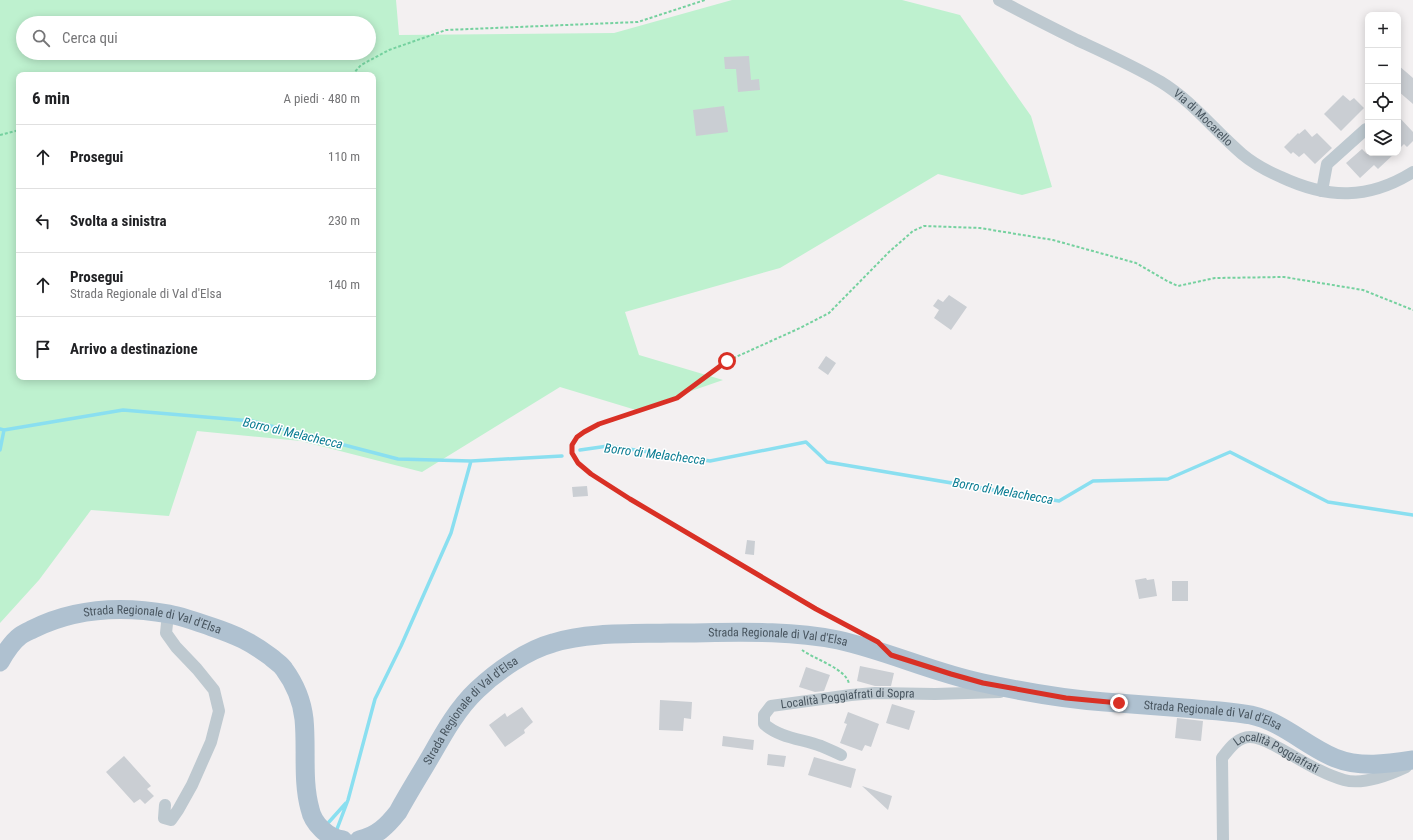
<!DOCTYPE html>
<html lang="it">
<head>
<meta charset="utf-8">
<style>
	body { margin:0; font-family:"Roboto Condensed",sans-serif; background:#f2f2f2; color:#202124 }
	.controls { position:absolute; right:12px; top:12px; display:grid; overflow:hidden; border-radius:8px; box-shadow:0 2px 10px #0003 }
	.controls button { width:36px; height:36px; display:grid; place-items:center; padding:0; border:0; border-bottom:1px solid #e0e0e0; background:#fff; color:#202124; font:20px sans-serif }
	.stop { position:absolute; width:12px; height:12px; margin:-9px; border:3px solid #d93025; border-radius:50%; background:#fff }
	.stop.end { background:#d93025; border-color:#fff; box-shadow:0 1px 4px #0008 }
	.list { margin:0; padding:0; list-style:none }
	h2 { display:flex; justify-content:space-between; align-items:center; height:52px; margin:0; padding:0 16px; font-size:17px }
	h2 small { font-size:13px; font-weight:400; color:#757577 }
	.list li { display:grid; grid-template-columns:26px 1fr auto; gap:12px; align-items:center; box-sizing:border-box; height:64px; padding:0 16px; border-top:1px solid #e0e0e0 }
	.list b { display:block; font-size:15px; white-space:nowrap }
	.list p { margin:0; font-size:13px; white-space:nowrap; color:#757577 }
	.list em { font-size:13px; font-style:normal; color:#757577 }
	.icon { flex:none; width:22px; height:22px; fill:none; stroke:currentColor; stroke-width:2; stroke-linecap:round; stroke-linejoin:round }
	.map { position:relative; flex:none; width:1413px; height:840px; overflow:hidden }
	.search { position:absolute; background:#fff; box-shadow:0 2px 10px #0003; left:16px; top:16px; width:360px; height:44px; display:flex; align-items:center; gap:10px; box-sizing:border-box; padding:0 14px; border-radius:22px; color:#757577; font-size:15px }
	.panel { position:absolute; background:#fff; box-shadow:0 2px 10px #0003; left:16px; top:72px; width:360px; height:308px; border-radius:8px }
	.map>svg:first-child { display:block }
</style>
</head>
<body>
<div class="map">
<svg width="1413" height="840" viewBox="0 0 1413 840">
	<rect width="100%" height="100%" fill="#f3f0f1"/>
	<path fill="#bef1cf" fill-rule="evenodd" d="M0,0H396L399,35L614,33L732,0H902L960,15L1031,116L1052,187L1022,195L938,174L780,268L625,312L639,355L723,380L636,410L560,387L422,472L301,441L197,431L169,516L91,510L39,580L0,623ZM23,23H369V53H23ZM19,75H373V377H19Z"/>
	<g fill="none" stroke-linecap="round" stroke-linejoin="round">
		<path stroke="#8adff0" stroke-width="3.5" d="M0,429L4,430L123,410L252,421L398,459L471,461L562,456
			M0,450L4,430
			M580,450L608,446L710,461L806,442L827,462L1059,501L1093,481L1168,479L1230,452L1328,502L1413,515
			M329,822L346,803
			M337,829L348,800L375,699L401,646L451,533L471,461"/>
	</g>
	<path fill="#caced3" d="M749,56L751,80L759,79L760,90L738,92L736,69H725L724,57Z
		M1398,65L1413,78V104L1398,91Z
		M1343,95L1350,101L1354,98L1364,108L1341,131L1324,114Z
		M724,106L728,132L696,136L693,110Z
		M1398,116L1413,132V141L1407,147L1404,144L1398,150Z
		M1305,129L1312,137L1317,133L1332,148L1315,164L1304,153L1299,157L1293,152L1291,154L1284,147L1298,133L1299,134Z
		M1362,149L1367,154L1395,153L1378,169L1374,165L1360,178L1346,163Z
		M949,295L967,307L951,330L934,318L939,310L933,306L938,299L943,302Z
		M826,356L836,363L828,375L818,368Z
		M587,486L588,496L573,497L572,487Z
		M747,540L755,541L754,555L745,554Z
		M1146,578L1147,580L1154,579L1157,596L1139,599L1135,580Z
		M1172,581H1188V601H1172Z
		M860,666L894,673L891,686H875L857,681Z
		M806,667L830,675L824,691L815,692L799,687Z
		M660,700L692,702L691,719L684,718L683,731L659,730Z
		M892,704L915,711L909,730L886,723Z
		M522,707L533,722L524,730L525,733L505,747L489,725L505,713L507,717Z
		M848,712L879,724L871,747L865,745L862,751L840,743L847,724L844,723Z
		M1177,718L1203,721L1201,741L1175,738Z
		M723,736L754,740L753,750L722,746Z
		M768,754L786,756L784,767L767,765Z
		M124,756L151,786L147,789L154,796L145,804L140,799L134,803L106,772Z
		M814,757L856,769L851,788L808,775Z
		M862,786L892,796L888,810Z"/>
	<g fill="none" stroke-linecap="round" stroke-linejoin="round">
		<path stroke="#75d19f" stroke-width="2" stroke-dasharray="3 2" stroke-linecap="butt" d="M352,75L361,65L389,50L446,30L638,22L705,0
			M0,135L19,130
			M847,626L816,609L630,499L591,473L578,463L574,457L572,449L574,441L584,432L599,424L677,398L727,361L800,328L829,313L889,252L913,231L924,226L980,228L1053,240L1136,263L1167,281L1178,286L1215,278L1284,277L1363,290L1413,310
			M802,650C814,659 847,669 849,684"/>
		<g stroke="#bec9d0" stroke-width="12">
			<path id="s1" d="M999,0C1025,14 1051,27 1077,40C1105,53 1134,66 1161,82C1192,101 1214,130 1242,154C1254,164 1267,171 1281,177C1328,199 1368,200 1413,172"/>
			<path d="M1322,191L1327,164L1366,129"/>
			<path id="s2" d="M841,755C835,752 828,749 821,746C802,739 780,738 764,724V715L771,706L851,695L875,693L935,694L1000,692"/>
			<path d="M165,805L164,818L171,820L178,810L192,785L211,742L219,711L214,690L197,669L176,647L166,633L168,614"/>
			<path id="s3" d="M1223,840L1222,758C1229,749 1237,737 1250,737C1262,737 1271,744 1281,749C1301,760 1322,774 1344,780C1363,785 1389,775 1406,767"/>
		</g>
		<g stroke="#afc1d0" stroke-width="19">
			<path id="s4" d="M0,662C5,653 12,642 20,636C24,633 29,631 33,629C75,608 124,606 169,614C184,617 198,622 212,627C236,635 251,642 271,657C275,661 281,664 284,669C295,684 302,701 304,719C307,749 302,780 310,809C313,824 328,838 343,840"/>
			<path id="s5" d="M359,840C377,836 387,826 398,812C409,792 421,773 432,754C445,731 458,708 477,690C497,671 527,650 553,643C587,632 634,634 670,633C726,633 783,629 838,640C888,651 934,673 983,683C1024,692 1065,699 1105,702C1132,704 1158,706 1184,708C1206,710 1229,711 1251,715C1283,722 1306,746 1335,758C1360,768 1387,764 1413,760"/>
		</g>
	</g>
	<g fill="none" stroke-linecap="round" stroke-linejoin="round">
		<path stroke="#d93025" stroke-width="5" d="M727,361L677,398L599,424L584,432L577,437L572,445V453L578,463L591,474L630,499L816,609L878,642L891,655L951,674L983,683L1066,698L1119,703"/>
	</g>
	<g text-anchor="middle" dominant-baseline="central" stroke-width="3" stroke-linejoin="round" paint-order="stroke">
		<g font-size="12" fill="#48555f" stroke="#fff">
			<text stroke="none"><textPath href="#s1" startOffset="237">Via di Mocarello</textPath></text>
			<text stroke="none"><textPath href="#s4" startOffset="171">Strada Regionale di Val d'Elsa</textPath></text>
			<text stroke="none"><textPath href="#s5" startOffset="511">Strada Regionale di Val d'Elsa</textPath></text>
			<text stroke="none"><textPath href="#s2" startOffset="181">Località Poggiafrati di Sopra</textPath></text>
			<text stroke="none"><textPath href="#s5" startOffset="175">Strada Regionale di Val d'Elsa</textPath></text>
			<text stroke="none"><textPath href="#s5" startOffset="955">Strada Regionale di Val d'Elsa</textPath></text>
			<text stroke="none"><textPath href="#s3" startOffset="148">Località Poggiafrati</textPath></text>
		</g>
		<g font-size="13" font-style="italic" fill="#097c92" stroke="#fff">
			<text transform="translate(293 433) rotate(13)">Borro di Melachecca</text>
			<text transform="translate(655 454) rotate(7)">Borro di Melachecca</text>
			<text transform="translate(1003 491) rotate(10)">Borro di Melachecca</text>
		</g>
	</g>
</svg>
<div class="controls">
<button>+</button>
<button>−</button>
<button><svg class="icon" aria-label="locate" viewBox="0 0 24 24"><circle cx="12" cy="12" r="6"/><path d="M12 2v4M12 18v4M2 12h4M18 12h4"/></svg></button>
<button><svg class="icon" aria-label="layers" viewBox="0 0 24 24"><path d="M12 4l9 5-9 5-9-5zM3 14l9 5 9-5"/></svg></button>
</div>
<div class="stop" style="left:727px;top:361px"></div>
<div class="stop end" style="left:1119px;top:703px"></div>
<div class="search"><svg class="icon" aria-label="search" viewBox="0 0 24 24"><circle cx="10" cy="10" r="6"/><path d="M15 15l6 6"/></svg>Cerca qui</div>
<section class="panel">
<h2>6 min<small>A piedi · 480 m</small></h2>
<ul class="list">
<li><svg class="icon" aria-label="ahead" viewBox="0 0 24 24"><path d="M12 20V5M6 11l6-6 6 6"/></svg><div><b>Prosegui</b></div><em>110 m</em></li>
<li><svg class="icon" aria-label="left" viewBox="0 0 24 24"><path d="M17 20v-9H6M10 6l-5 5 5 5"/></svg><div><b>Svolta a sinistra</b></div><em>230 m</em></li>
<li><svg class="icon" aria-label="ahead" viewBox="0 0 24 24"><path d="M12 20V5M6 11l6-6 6 6"/></svg><div><b>Prosegui</b><p>Strada Regionale di Val d'Elsa</p></div><em>140 m</em></li>
<li><svg class="icon" aria-label="arrive" viewBox="0 0 24 24"><path d="M6 21V4h12l-3 4 3 4H6"/></svg><div><b>Arrivo a destinazione</b></div></li>
</ul>
</section>
</div>
</body>
</html>
